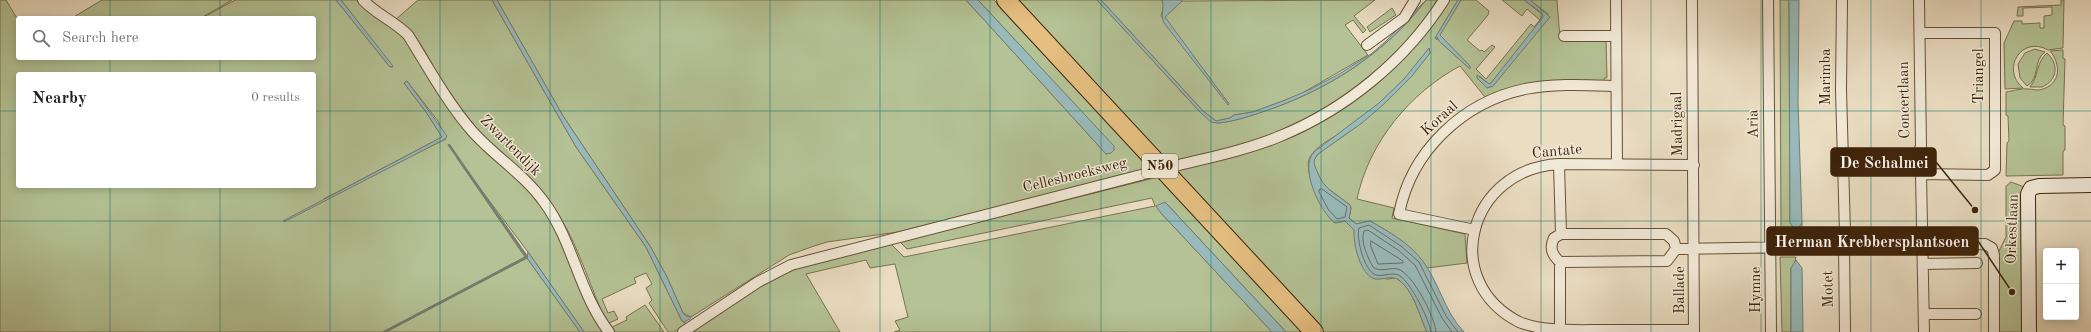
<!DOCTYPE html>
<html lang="en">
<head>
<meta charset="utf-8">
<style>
	body { margin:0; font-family:"Old Standard TT",serif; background:#f6f6f6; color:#202124 }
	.controls { position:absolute; right:12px; bottom:12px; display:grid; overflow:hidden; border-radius:4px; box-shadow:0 2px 10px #0003 }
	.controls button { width:36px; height:36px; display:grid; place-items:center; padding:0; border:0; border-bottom:1px solid #e0e0e0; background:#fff; color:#202124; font:20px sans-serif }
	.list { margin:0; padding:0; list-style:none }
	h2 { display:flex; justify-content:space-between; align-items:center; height:52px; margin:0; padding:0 16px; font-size:17px }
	h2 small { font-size:13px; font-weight:400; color:#757577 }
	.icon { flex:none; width:22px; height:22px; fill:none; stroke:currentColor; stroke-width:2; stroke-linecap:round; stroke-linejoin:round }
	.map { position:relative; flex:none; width:2091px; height:332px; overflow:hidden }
	.search { position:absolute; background:#fff; box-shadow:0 2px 10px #0003; left:16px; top:16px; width:300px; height:44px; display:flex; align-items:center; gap:10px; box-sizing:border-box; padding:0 14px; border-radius:4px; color:#757577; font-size:15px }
	.panel { position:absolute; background:#fff; box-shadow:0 2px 10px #0003; left:16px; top:72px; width:300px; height:116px; border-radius:4px }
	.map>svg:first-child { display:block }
</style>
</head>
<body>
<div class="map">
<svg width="2091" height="332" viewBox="0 0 2091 332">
	<rect width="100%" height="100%" fill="#eaddc2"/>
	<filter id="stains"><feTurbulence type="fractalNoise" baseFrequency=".005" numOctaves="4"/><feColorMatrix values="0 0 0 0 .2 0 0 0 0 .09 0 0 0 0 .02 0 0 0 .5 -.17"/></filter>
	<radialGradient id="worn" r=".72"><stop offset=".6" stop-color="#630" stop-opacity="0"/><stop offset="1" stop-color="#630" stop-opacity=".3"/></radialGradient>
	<path fill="#b4c295" stroke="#78724f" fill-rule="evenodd" d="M0,0H6L18,20V58H314V18H202L235,0H336L390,67H393L341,0H359L403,34L441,92L543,204L606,332H584L528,252L457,158L525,257L383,332H0ZM18,74H314V186H18ZM407,81L438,121L446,139L324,199L442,137L426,112L404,83Z
		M102,0H232L201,18H72Z
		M418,0H492L576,147L646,247L682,321L687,324L674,332H668L649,303L652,300L646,288L652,284L646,273L634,278L636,283L602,299L608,313L614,311L618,319L609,323L602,312C587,278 574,234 552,205C524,169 485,143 457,107C439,84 427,45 405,26C402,23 398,22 395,20Z
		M497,0H966L1106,154L1111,153L1114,150L1113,146L978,0H994L1151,168L898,232L827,242L814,246L789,255L691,317L683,313L667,277L650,246L563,116Z
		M1011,0H1097L1201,113L1217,123C1232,122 1247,117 1262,112C1326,91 1385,54 1426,0H1437C1399,69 1326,117 1253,141C1224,151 1194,157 1165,165Z
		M1101,0H1162L1164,5L1161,16L1229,104L1164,17L1182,1L1375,0L1354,16L1366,30L1363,33L1353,20L1345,25L1368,55L1299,95L1253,112L1234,115L1230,118L1216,121L1203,111Z
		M1448,0H1458L1435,38L1437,40V36L1439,41L1469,68L1470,66L1440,36V33L1461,0H1476L1489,11L1488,15L1467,40L1480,51L1482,50L1484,52L1492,45L1495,47L1476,69L1486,79L1531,24L1534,27L1540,20L1527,9L1522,16L1502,0H1524L1543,15L1528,38L1491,83L1489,84L1479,76L1487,88L1493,86L1548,14L1530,0H1557L1560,39H1606L1607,78H1604V81C1563,82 1522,79 1485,97L1460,66C1410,93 1369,142 1357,199L1394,208L1392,218L1465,234L1467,263L1427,268C1414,247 1391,233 1370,221L1356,224L1349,218L1351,208L1350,205L1322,184L1313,163C1316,151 1333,144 1342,137C1376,113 1404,85 1430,53L1429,48C1409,82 1374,109 1343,131C1333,138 1316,146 1310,157C1302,170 1323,214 1335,223L1345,221L1354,230L1357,252L1364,269L1387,279L1396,278C1414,289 1419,315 1427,332H1318L1169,172L1222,158L1344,105Z
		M1780,0H1789L1790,223L1794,226L1795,230L1802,223V234H1781Z
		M2061,0H2064L2063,48L2048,50C2022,35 2000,69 2023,88L2005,89L2004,43L2014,21H2022V24L2040,23V28H2044V16L2052,15V7L2023,8V16H2017L2018,7L2061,5Z
		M1392,8L1396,15L1370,32L1367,27Z
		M2035,49L2045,52C2033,60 2040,79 2027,86L2020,78L2018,64L2025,53Z
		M2063,50V58L2065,59L2063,125L2065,126V150L2063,151V175L2006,176L2007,143L2009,141L2008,116L2006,115V92C2013,91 2022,88 2028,89C2033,89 2037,91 2043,89C2061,83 2061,64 2050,51Z
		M2047,53C2059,64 2058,80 2042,87H2030C2039,76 2036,62 2047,53Z
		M1158,177L1303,332H1286L1165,202L1160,212L1272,332H894L900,330L895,321L908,317L895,264L870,268L866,260L806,274L840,332H691L767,282L807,264L891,244L904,257L1155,206L1152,198L907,249L900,242Z
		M2011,182L2027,188L2026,332H1998V253L2006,237V186Z
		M1780,257H1796L1794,266L1791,268V332H1782Z
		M527,258L580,332H386Z
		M645,305L664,332H615L612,327L627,320L626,317Z"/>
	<path fill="#99baba" stroke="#747d73" d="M336,0H341L393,66L390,67Z
		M492,0H497L563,116L650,246L667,277L683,313L686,316L691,317L690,319L684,322L682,321L646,247L576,147Z
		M966,0H978L1114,146V150L1111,153L1106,154Z
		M1097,0H1101L1203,111L1216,121L1230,118L1234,115L1253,112L1283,101L1311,89L1339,74L1371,54L1385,42L1426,0C1385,54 1326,91 1262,112C1247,117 1232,122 1217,123L1211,122L1201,113Z
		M1162,0H1183L1165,17L1229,104L1228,105L1164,23C1160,14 1165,9 1162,0Z
		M1458,0H1461L1440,35L1470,66V69L1439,41L1437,37V40L1435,38Z
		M1524,0H1530L1550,17L1493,86L1487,88L1477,78V75L1489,84L1491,83L1543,17L1542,13Z
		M1789,0H1799L1798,102L1802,223L1796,231L1790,223Z
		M1429,48L1430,53L1412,76L1384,104L1362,123L1318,154C1312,161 1314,164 1317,171C1324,190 1335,193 1350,205L1351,208L1349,218L1356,224L1370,221C1388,231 1409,243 1422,260C1439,282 1444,311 1464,332H1427C1419,315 1415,293 1399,280C1393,275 1383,280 1375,279C1360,275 1353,243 1354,230L1345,221L1335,223C1320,212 1299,168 1314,152L1379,103L1404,79Z
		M407,81L447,136L445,139L286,221H283L442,137L426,112L404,83Z
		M1165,202L1286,332H1272L1160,212L1156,206Z
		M528,252L584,332H580L527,258Z
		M1796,260L1802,268L1803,332H1791V268Z"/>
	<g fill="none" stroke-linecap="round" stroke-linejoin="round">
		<path stroke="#6b6e62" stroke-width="1" d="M1322,189L1347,207L1345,217L1337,219L1328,209L1319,192V190Z
			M1371,241L1403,261V263L1378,264L1371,247Z
			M1431,332C1429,319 1411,283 1400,276C1393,271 1384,277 1376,275C1364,271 1356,238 1359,228L1369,225L1401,246L1419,262L1446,316L1458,332
			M1436,332C1435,317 1413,274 1398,269C1390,267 1380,273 1373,267C1368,258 1360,242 1364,231L1368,230L1398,250L1415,265L1442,318L1452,332"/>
		<path stroke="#747d73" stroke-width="2.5" d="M384,332L527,257L449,145"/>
		<defs>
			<path id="street" d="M363,0C376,14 394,21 408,35C428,67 447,102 472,131C494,156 524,174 544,202C573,241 579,293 609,332
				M1616,0L1617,164
				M1692,0L1694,332
				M1768,0L1771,332
				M1842,0L1841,90L1845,233
				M1919,0L1921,147L1917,154L1921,159V174L1924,332
				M1920,33H1995V170L1988,175L1921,174
				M1564,36H1616
				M1367,45L1404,18L1415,0
				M1843,155L1917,154
				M1559,164L1561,234L1554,238C1549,248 1552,255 1560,262L1667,261L1676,249L1674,241L1666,234H1561
				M1179,165C1212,157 1246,150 1278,137C1345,110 1405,61 1444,0
				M1694,165L1559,164C1468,169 1439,281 1519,322C1544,332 1576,330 1603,330C1633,330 1664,330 1694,330
				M1475,230L1399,214C1411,151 1463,102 1525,89C1554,83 1587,85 1616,86
				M1844,246L1845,332
				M1676,249L1985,244L1992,248L1994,255V332
				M1560,262V330
				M1923,264L1977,263
				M1924,314H1976
				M683,332L758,282L791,265L1137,176"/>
			<path id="secondary" d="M2029,332L2028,194L2031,188L2039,186L2091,185"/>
			<path id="highway" d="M1006,0L1314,332"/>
		</defs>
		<use href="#street" stroke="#685137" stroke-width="12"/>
		<use href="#secondary" stroke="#3d2209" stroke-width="16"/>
		<use href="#highway" stroke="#3d2209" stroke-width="20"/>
		<use href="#street" stroke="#f1e9d7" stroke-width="10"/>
		<use href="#secondary" stroke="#f1e9d7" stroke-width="14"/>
		<use href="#highway" stroke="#e5be81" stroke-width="18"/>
		<defs>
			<path id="street-bridge" d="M1137,176L1179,165"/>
		</defs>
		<use href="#street-bridge" stroke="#685137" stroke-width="12" stroke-linecap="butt"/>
		<use href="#street-bridge" stroke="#f1e9d7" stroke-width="10"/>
	</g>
	<path fill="none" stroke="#0f766e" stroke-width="1" stroke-opacity="0.55" d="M110,0V18M220,0V18M330,0V332M440,0V332M550,0V332M660,0V332M770,0V332M880,0V332M990,0V332M1101,0V332M1211,0V332M1321,0V332M1431,0V332M1541,0V332M1651,0V332M1761,0V332M1871,0V332M1981,0V332M110,58V74M220,58V74M0,111H18M314,111H2091M110,186V332M220,186V332M0,221H2091"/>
	<g text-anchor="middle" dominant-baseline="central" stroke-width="3" stroke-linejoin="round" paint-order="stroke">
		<rect fill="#f1e9d7" stroke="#735e47" stroke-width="1" x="1142" y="154" width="36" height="24" rx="3"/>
		<g font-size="14" font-weight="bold" fill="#3d2209">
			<text x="1160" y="166">N50</text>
		</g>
		<g font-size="15" fill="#3d2209" stroke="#f1e9d7">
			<text transform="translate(1979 76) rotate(-90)">Triangel</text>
			<text transform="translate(1826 77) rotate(-90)">Marimba</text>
			<text transform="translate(1905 100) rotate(-91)">Concertlaan</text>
			<text transform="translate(1440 119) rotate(-42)">Koraal</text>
			<text transform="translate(1678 124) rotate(-91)">Madrigaal</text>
			<text transform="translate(1754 124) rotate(-91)">Aria</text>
			<text transform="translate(510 146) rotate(45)">Zwartendijk</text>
			<text transform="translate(1557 152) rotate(-5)">Cantate</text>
			<text transform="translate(1075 176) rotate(-14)">Cellesbroeksweg</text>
			<text transform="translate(2013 229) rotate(-88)">Orkestlaan</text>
			<text transform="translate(1829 289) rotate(-91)">Motet</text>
			<text transform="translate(1680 290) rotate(-90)">Ballade</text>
			<text transform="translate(1756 290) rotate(-90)">Hymne</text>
		</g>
	</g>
	<path fill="none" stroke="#3d2209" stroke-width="1.5" d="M1975 210L1936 162M2012 292L1978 241"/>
	<g fill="#3d2209" stroke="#f1e9d7" stroke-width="1.5">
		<circle cx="1975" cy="210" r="4"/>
		<circle cx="2012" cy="292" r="4"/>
	</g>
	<g fill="#3d2209" stroke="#3d2209" stroke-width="1.5">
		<rect x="1831" y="148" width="105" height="28" rx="4"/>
		<rect x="1767" y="227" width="211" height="28" rx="4"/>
	</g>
	<g font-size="16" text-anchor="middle" font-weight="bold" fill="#fff">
		<text x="1884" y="168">De Schalmei</text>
		<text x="1872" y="247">Herman Krebbersplantsoen</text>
	</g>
	<rect width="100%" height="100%" filter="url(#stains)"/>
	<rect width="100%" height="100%" fill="url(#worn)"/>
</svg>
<div class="controls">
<button>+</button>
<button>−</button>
</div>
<div class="search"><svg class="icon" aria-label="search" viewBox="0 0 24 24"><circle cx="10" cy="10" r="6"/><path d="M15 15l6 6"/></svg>Search here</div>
<section class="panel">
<h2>Nearby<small>0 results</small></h2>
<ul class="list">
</ul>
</section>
</div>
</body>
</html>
